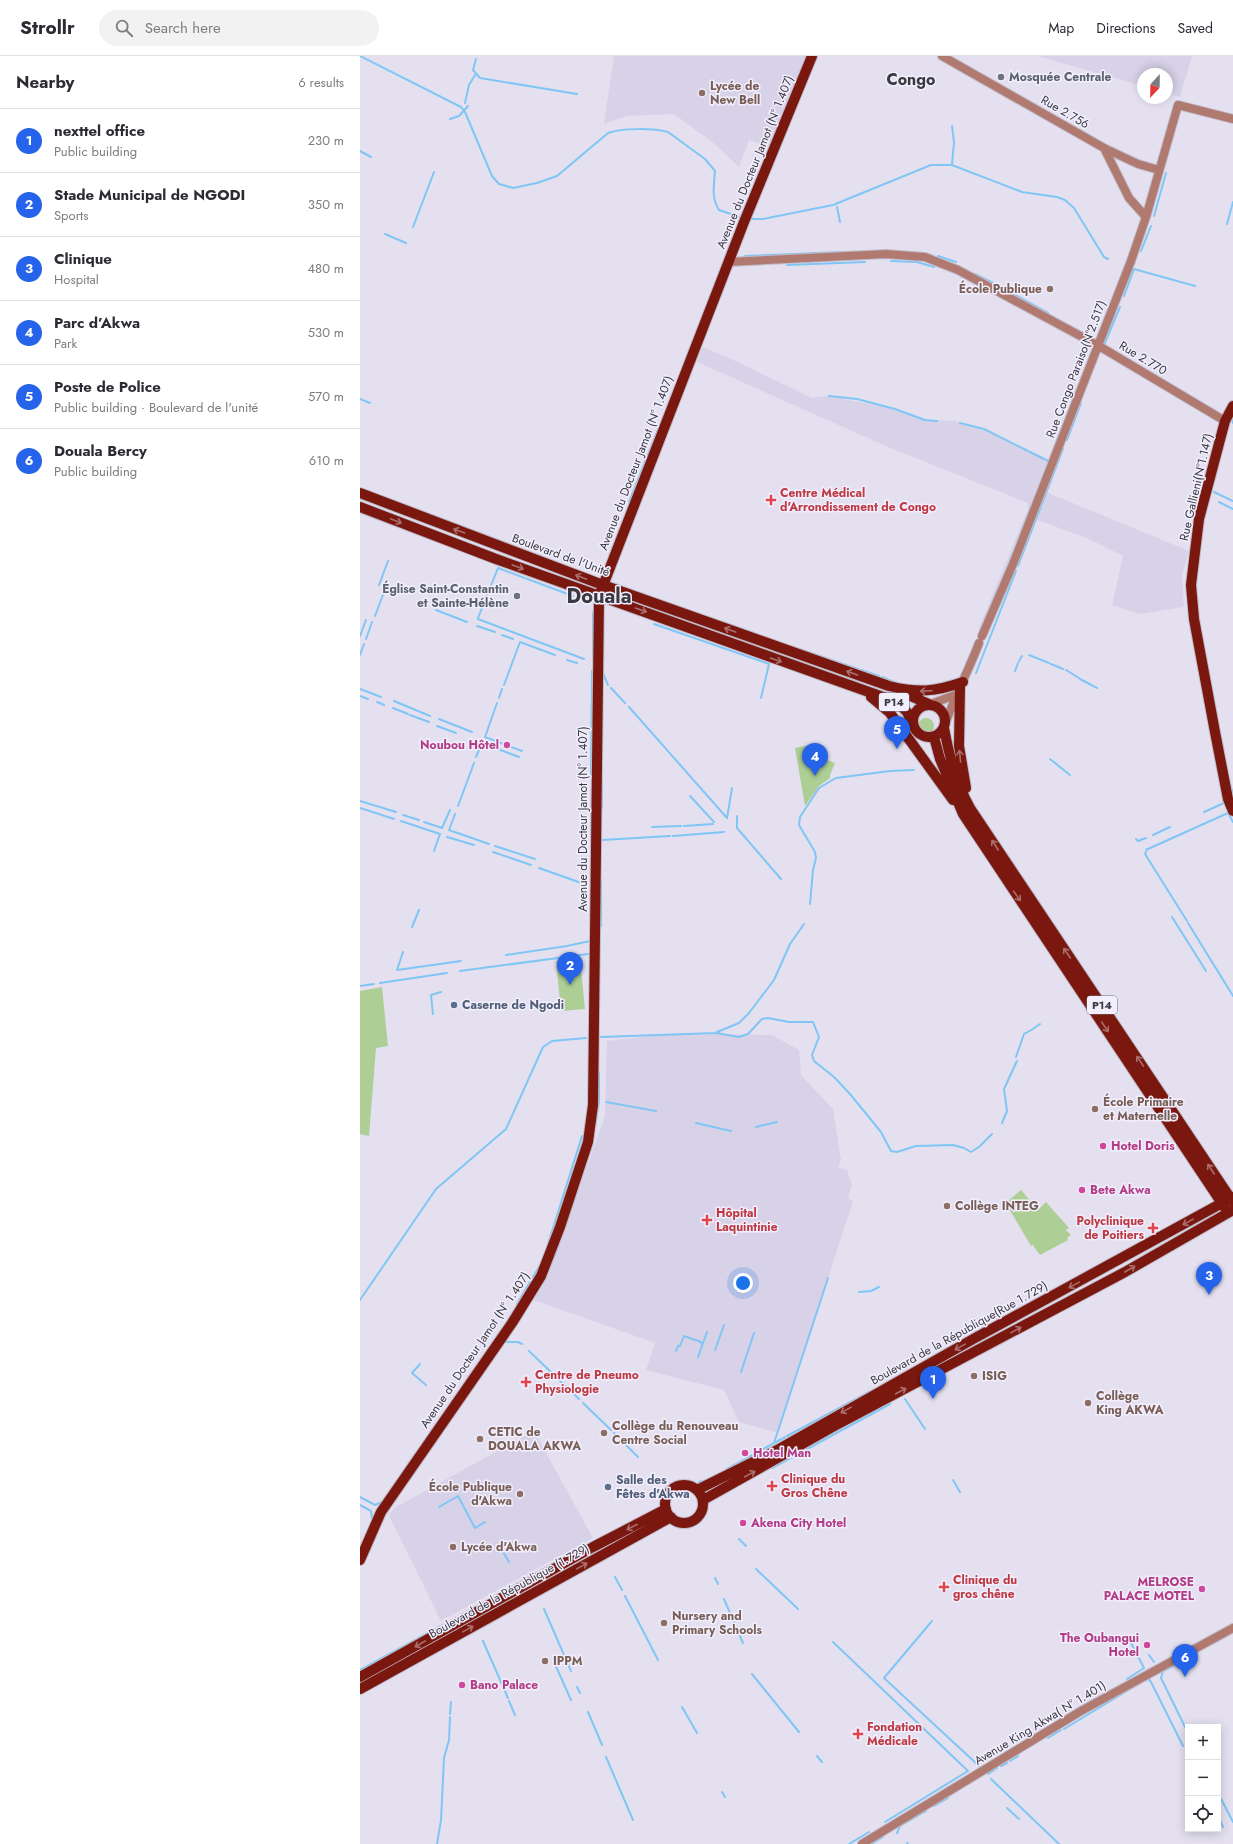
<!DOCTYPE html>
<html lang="en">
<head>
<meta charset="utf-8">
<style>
	body { margin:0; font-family:Jost,sans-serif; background:#f2f2f3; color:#2b2b33 }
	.controls { position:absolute; right:12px; bottom:12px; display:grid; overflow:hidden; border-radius:0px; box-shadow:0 2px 10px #0003 }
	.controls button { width:36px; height:36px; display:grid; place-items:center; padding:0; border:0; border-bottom:1px solid #e1e1e2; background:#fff; color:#2b2b33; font:20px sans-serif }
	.compass { position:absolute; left:777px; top:12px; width:36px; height:36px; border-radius:50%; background:#fff; box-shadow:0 2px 10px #0003; rotate:202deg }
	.you { position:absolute; left:383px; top:1227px; width:14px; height:14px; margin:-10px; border:3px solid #fff; border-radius:50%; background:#1a73e8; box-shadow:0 0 0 6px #1a73e833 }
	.badge { display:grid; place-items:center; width:26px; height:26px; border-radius:50%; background:#2563eb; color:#fff; font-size:13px; font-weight:700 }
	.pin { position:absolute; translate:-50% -33px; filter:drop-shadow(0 1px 2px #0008) }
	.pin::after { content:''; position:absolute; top:21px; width:14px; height:12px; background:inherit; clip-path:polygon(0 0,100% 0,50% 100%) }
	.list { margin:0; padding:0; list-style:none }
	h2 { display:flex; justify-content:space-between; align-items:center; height:52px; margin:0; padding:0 16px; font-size:17px }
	h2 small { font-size:13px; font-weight:400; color:#7c7c81 }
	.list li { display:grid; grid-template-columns:26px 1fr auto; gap:12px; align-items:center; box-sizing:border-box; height:64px; padding:0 16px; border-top:1px solid #e1e1e2 }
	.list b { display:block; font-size:15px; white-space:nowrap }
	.list p { margin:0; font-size:13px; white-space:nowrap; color:#7c7c81 }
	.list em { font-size:13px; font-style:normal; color:#7c7c81 }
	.icon { flex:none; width:22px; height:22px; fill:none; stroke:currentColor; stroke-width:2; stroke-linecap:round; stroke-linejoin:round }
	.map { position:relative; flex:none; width:873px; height:1788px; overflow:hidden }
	header { display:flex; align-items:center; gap:24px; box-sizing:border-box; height:56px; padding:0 20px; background:#fff; border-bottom:1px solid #e1e1e2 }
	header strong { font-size:19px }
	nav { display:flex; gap:22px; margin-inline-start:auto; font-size:14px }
	.search { width:280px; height:36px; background:#f2f2f3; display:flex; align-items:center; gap:10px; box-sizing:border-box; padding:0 14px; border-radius:22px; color:#7c7c81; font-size:15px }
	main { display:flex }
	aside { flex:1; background:#fff }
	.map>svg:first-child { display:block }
</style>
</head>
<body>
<header>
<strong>Strollr</strong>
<div class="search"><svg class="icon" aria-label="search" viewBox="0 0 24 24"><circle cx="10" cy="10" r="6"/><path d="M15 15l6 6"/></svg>Search here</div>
<nav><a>Map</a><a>Directions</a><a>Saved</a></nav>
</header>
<main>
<aside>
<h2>Nearby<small>6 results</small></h2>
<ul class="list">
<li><span class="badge">1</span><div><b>nexttel office</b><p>Public building</p></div><em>230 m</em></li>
<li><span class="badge">2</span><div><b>Stade Municipal de NGODI</b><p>Sports</p></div><em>350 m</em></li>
<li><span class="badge">3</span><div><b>Clinique</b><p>Hospital</p></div><em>480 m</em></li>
<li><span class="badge">4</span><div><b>Parc d’Akwa</b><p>Park</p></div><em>530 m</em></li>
<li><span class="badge">5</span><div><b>Poste de Police</b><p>Public building · Boulevard de l'unité</p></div><em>570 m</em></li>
<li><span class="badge">6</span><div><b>Douala Bercy</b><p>Public building</p></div><em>610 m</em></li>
</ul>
</aside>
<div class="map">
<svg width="873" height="1788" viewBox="0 0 873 1788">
	<rect width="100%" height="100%" fill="#e4e0f0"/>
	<path fill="#d8d2e8" d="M254,0H450L412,92L389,84L379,111L356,89L314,58L267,60L244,68Z
		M677,0H832L820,41L807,37V18H783V30Z
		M342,291L365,300L452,342L466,340L527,351L569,364L595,365L626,375L688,403L730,298L737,301L686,436L829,495L822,520L824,551L780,558L752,549L763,500L731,484L675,463L629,576L619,572L668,453V447L528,391L337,306Z
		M307,978L412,979L439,994L441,1019L473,1053L481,1104L478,1111L487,1114L492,1130L488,1141H490L489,1144L493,1145L418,1377L379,1366L364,1334L286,1314L295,1287L174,1244L200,1185L245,1060L247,985Z
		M174,1375L233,1482L81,1565L29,1460L34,1452Z"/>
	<path fill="#adce95" d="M558 670a8 8 0 1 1 16 0a8 8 0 1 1-16 0Z
		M454,688L465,695L462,702L475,707L470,719V722L459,730L445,750L435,692Z
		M220,903L225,953L201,955L196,905Z
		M22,931L28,990L16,992L9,1080L0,1078V935Z
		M661,1134L678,1154L686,1146L709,1172L706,1174L711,1179L707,1182L708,1184L680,1199L674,1191V1189L671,1190L648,1151L647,1146Z"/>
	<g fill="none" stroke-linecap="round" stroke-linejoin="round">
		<path stroke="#80c6f5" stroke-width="2" d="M0,0L101,51L105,56L132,120L139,128L153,132L177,127L197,120L248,77C262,72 293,72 308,76L345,103L355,115C354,130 351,141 359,154L383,162
			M116,3L113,14L120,22L217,38
			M105,47L109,29L115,19
			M90,63L99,60L108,50
			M0,95L11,101
			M592,109L594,86L592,70
			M477,151L480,166
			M794,160L806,117
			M389,163H403L473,149L571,109H592L662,136L697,141L705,144L714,152L744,201L748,203
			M867,168L873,146
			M53,171L74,116
			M25,178L46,187
			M781,195L791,170
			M385,200L483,196
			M578,200L596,206
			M531,205L557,206L574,211
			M427,209L505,206
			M615,218L633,227
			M639,230L688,257
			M764,240L774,213L835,230
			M744,289L760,251
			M469,340L497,343L535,353L565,364L577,365
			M0,343L10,347
			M871,363L873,367
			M600,367L624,373L668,395
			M707,384L721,347
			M670,396L684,403
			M686,404L690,406
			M854,436L873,445
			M269,446L299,371
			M859,446L873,453
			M658,510L703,393
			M19,529L28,505
			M76,554L107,566
			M15,560L24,536H27
			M118,562L138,512L213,540
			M118,563L224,603
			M362,566L399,579
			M294,568L409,608L401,642
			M117,570L135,576
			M142,579L153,583
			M0,580L6,564
			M6,583L12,566
			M160,586L195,599
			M436,592L498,613
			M0,599L4,588
			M669,599L689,607
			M207,604L217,607
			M233,604V557
			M659,605L662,600
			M691,608L703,613
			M501,614L519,620
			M706,614L719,622
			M655,615L658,607
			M243,617L248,629
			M616,617L656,515
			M522,621L527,623
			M720,623L737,632
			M529,624L537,627
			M144,629L160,586
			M251,632L265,647
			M0,633L21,641
			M0,640L8,643
			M139,642L142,633
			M34,645L70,660
			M17,646L24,649
			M137,647L125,681L162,695
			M269,651L367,762
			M33,652L48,658
			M50,659L69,666
			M79,663L112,676
			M77,670L96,677
			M116,701L122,687L159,701
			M690,703L710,719
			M231,721L232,615
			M870,728L873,738
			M330,740L354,766
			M0,745L36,756
			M98,750L114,707
			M242,751V726
			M0,752L34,763
			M844,756L864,747
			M95,758L89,774L129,788
			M43,759L59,764
			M377,760V772L421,823
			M367,762L372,732
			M41,765L80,778L74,795
			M64,766L82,772L90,754
			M324,770L353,768
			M292,771L321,770
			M793,779L810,771
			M313,780L364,776
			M87,781L114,789
			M776,783L778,785L786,782
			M242,784L310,780
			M231,789L232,730
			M135,790L175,803
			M787,793L785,798L827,865
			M788,793L868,757L873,766
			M133,796L171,809
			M179,812L227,829
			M450,848L453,814L456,802L455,796L439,769L440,761L459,732L476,722L530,715L554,714
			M812,861L846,915
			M828,867L873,940
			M241,870V825
			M52,871L59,854
			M43,896L37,914L101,905
			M146,899L207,890L230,885V882
			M100,915L228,898
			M20,927L87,917
			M0,930L14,928
			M73,958L71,939L81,936
			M674,972L680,968
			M357,976L379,967L389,957L414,924L430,888L444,868
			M241,981L356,977L379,981L388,978L402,963L408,962L429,966H453L459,981L452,999L454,1005L474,1021L490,1038L521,1076L531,1095L537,1096L556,1090L593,1089L604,1092L611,1096L619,1091L632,1078
			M656,1001L664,978L673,973
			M246,1046L296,1055
			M336,1067L371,1075
			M642,1067L647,1055L644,1033L657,1005
			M235,1071L239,1046V1017
			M396,1071L417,1066
			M188,1188L222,1080
			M190,1210L199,1188
			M499,1236L511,1235L519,1231
			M0,1244L76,1133L146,1073L183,991L192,985L226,982
			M157,1248L180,1209
			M144,1286H158L162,1288
			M640,1288L645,1285
			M355,1294L364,1269
			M169,1295L219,1343
			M316,1295L318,1290H320L324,1280L341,1286L342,1289
			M338,1301L347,1276
			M60,1308L52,1317L66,1329
			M381,1316L394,1277
			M545,1343L565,1373
			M223,1347L251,1374
			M254,1377L278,1401
			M427,1380L511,1335
			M414,1387L468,1222
			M412,1412L530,1348
			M367,1413L425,1381
			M593,1424L600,1436
			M339,1426L347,1424
			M0,1441L15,1449L22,1446
			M0,1449L11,1455L12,1462
			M79,1451L98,1440L115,1472L125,1466
			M379,1483L386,1490
			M138,1496L142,1494L149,1506
			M396,1513L438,1553
			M255,1521L262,1534
			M355,1522L358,1528
			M265,1540L298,1604
			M364,1543L383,1587
			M184,1553L211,1615
			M572,1565L524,1622L619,1710
			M123,1585L148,1642
			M473,1586L608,1715L525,1766
			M789,1599L794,1606
			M823,1605L803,1615L801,1622L828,1677
			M194,1606L211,1644
			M0,1614L83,1569
			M392,1618L439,1676
			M767,1623L784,1612L769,1583
			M786,1624L789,1623L791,1626L823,1690
			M217,1631L220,1637
			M149,1645L155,1659
			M322,1651L337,1677
			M228,1656L242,1689
			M90,1658L91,1646
			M704,1673L780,1627
			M688,1682L701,1674
			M457,1700L462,1706
			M246,1701L273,1764
			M650,1705L658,1700
			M641,1710L647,1707
			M628,1718L637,1712
			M631,1723L699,1788
			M362,1736L365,1741
			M858,1737L873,1766
			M574,1750L588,1742
			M647,1752L659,1763
			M858,1760L863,1771
			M537,1777L540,1770L566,1755
			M547,1787L548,1788
			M77,1788L81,1764L84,1702L89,1684L90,1661
			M489,1788L509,1776
			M511,1788L523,1781"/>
		<defs>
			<path id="minor" d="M582,0L744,92L778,108L799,114
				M744,92L769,142L786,161
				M368,206L526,198L565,201L598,214L739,290L865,365
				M622,580L653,508L771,205L786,161L818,49L873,63
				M571,648L595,639
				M586,666C595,639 609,614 619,587
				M502,1788L721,1655L873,1572"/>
			<path id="major" d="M873,350L865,365L839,463L831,529L834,563L855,676L868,743L873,755
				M0,437L243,529L529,630C558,637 575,636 603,626
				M0,451L136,503L537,646L547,656L553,669
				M600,631L599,690L606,732
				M541,636L569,648
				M511,641L530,657L593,744
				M553 665a16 16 0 1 1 32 0a16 16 0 1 1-32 0Z
				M584,672C589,700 596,727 610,752L873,1146
				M574,681L580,703L603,758L865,1152
				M305 1448a19 19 0 1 1 38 0a19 19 0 1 1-38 0Z
				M337,1434L417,1394L615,1282L873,1141
				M343,1444L478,1368L765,1216L873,1154
				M0,1504L21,1456L152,1267L181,1220L200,1171L228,1086L233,1049L239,540L384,166L452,0
				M0,1621L233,1491L306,1453
				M0,1633L311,1461"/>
		</defs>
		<use href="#minor" stroke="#bfbbc9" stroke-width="10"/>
		<use href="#major" stroke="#bfbbc9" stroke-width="12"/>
		<use href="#minor" stroke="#b17a71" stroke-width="8"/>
		<use href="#major" stroke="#7a180f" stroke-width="10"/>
	</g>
	<defs><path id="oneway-shaft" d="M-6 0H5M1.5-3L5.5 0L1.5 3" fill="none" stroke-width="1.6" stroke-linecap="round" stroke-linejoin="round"/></defs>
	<g stroke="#aa6e6e">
		<use href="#oneway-shaft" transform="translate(36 465) rotate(21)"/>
		<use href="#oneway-shaft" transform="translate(99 475) rotate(-160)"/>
		<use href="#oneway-shaft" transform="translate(158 511) rotate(20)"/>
		<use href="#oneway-shaft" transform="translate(221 521) rotate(-159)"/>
		<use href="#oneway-shaft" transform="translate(281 554) rotate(19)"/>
		<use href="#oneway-shaft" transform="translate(370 574) rotate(-160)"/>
		<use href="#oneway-shaft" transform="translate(416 604) rotate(19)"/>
		<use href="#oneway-shaft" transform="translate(492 617) rotate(-161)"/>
		<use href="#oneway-shaft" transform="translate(566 635) rotate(178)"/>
		<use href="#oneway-shaft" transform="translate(600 700) rotate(-96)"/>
		<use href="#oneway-shaft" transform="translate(635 789) rotate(-123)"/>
		<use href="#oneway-shaft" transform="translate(657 840) rotate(55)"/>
		<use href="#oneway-shaft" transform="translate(707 897) rotate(-124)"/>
		<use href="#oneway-shaft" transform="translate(745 971) rotate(56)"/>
		<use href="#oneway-shaft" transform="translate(780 1005) rotate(-124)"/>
		<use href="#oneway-shaft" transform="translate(851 1113) rotate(-123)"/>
		<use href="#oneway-shaft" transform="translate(828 1166) rotate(151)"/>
		<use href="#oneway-shaft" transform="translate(770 1213) rotate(-30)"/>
		<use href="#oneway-shaft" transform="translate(714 1229) rotate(151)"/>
		<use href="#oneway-shaft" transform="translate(656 1274) rotate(-29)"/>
		<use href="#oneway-shaft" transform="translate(600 1291) rotate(151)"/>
		<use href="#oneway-shaft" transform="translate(541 1335) rotate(-28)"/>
		<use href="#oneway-shaft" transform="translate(486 1354) rotate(151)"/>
		<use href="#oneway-shaft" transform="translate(390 1418) rotate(-28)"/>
		<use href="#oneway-shaft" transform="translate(272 1471) rotate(153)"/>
		<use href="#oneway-shaft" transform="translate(222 1510) rotate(-29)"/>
		<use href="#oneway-shaft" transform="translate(108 1573) rotate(-29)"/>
		<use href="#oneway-shaft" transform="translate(60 1588) rotate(150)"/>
	</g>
	<g fill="#6b7280" stroke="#f2eefd" stroke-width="1.5">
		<circle cx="641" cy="21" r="4"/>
		<circle cx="157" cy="540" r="4"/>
	</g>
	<g fill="#8d6e63" stroke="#f2eefd" stroke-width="1.5">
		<circle cx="342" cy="37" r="4"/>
		<circle cx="690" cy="233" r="4"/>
		<circle cx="735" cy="1053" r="4"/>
		<circle cx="587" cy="1150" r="4"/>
		<circle cx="614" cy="1320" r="4"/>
		<circle cx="728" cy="1347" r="4"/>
		<circle cx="244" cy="1377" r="4"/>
		<circle cx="120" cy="1383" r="4"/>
		<circle cx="160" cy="1438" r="4"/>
		<circle cx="93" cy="1491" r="4"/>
		<circle cx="304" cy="1567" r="4"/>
		<circle cx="185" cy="1605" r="4"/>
	</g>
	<g fill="#e0444e" stroke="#f2eefd" stroke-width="1.5">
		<path d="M409 438h4v4h4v4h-4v4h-4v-4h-4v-4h4z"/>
		<path d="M345 1158h4v4h4v4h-4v4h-4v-4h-4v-4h4z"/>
		<path d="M791 1166h4v4h4v4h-4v4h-4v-4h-4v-4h4z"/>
		<path d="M164 1320h4v4h4v4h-4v4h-4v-4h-4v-4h4z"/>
		<path d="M410 1424h4v4h4v4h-4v4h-4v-4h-4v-4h4z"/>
		<path d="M582 1525h4v4h4v4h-4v4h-4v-4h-4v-4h4z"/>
		<path d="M496 1672h4v4h4v4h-4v4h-4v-4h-4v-4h4z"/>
	</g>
	<g fill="#d1479c" stroke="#f2eefd" stroke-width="1.5">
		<circle cx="147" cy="689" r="4"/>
		<circle cx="743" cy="1090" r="4"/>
		<circle cx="722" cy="1134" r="4"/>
		<circle cx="385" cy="1397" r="4"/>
		<circle cx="383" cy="1467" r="4"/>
		<circle cx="842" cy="1533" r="4"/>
		<circle cx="787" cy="1589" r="4"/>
		<circle cx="102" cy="1629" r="4"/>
	</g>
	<g fill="#5c6f8a" stroke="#f2eefd" stroke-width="1.5">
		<circle cx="94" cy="949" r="4"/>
		<circle cx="248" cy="1431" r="4"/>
	</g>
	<g text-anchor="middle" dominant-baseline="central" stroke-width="3" stroke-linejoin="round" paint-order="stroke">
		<g fill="#f2eefd" stroke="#716f78" stroke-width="1">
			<rect x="519" y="637" width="30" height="18" rx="3"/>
			<rect x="727" y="940" width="30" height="18" rx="3"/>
		</g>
		<g font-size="11" font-weight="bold" fill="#3a393f">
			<text x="534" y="646">P14</text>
			<text x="742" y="949">P14</text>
		</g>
		<g font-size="12" font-weight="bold" fill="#5b616d" stroke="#f2eefd" text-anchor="start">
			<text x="649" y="21">Mosquée Centrale</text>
			<text x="149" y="533" text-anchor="end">Église Saint-Constantin<tspan x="149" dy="14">et Sainte-Hélène</tspan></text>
		</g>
		<g font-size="12" font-weight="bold" fill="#785e54" stroke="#f2eefd" text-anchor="start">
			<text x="350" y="30">Lycée de<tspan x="350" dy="14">New Bell</tspan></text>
			<text x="682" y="233" text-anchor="end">École Publique</text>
			<text x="743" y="1046">École Primaire<tspan x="743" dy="14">et Maternelle</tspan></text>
			<text x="595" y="1150">Collège INTEG</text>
			<text x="622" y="1320">ISIG</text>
			<text x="736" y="1340">Collège<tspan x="736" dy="14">King AKWA</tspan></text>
			<text x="252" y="1370">Collège du Renouveau<tspan x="252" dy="14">Centre Social</tspan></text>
			<text x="128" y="1376">CETIC de<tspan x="128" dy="14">DOUALA AKWA</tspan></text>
			<text x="152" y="1431" text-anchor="end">École Publique<tspan x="152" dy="14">d'Akwa</tspan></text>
			<text x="101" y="1491">Lycée d'Akwa</text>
			<text x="312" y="1560">Nursery and<tspan x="312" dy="14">Primary Schools</tspan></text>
			<text x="193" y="1605">IPPM</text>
		</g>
		<g font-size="12" fill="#3a393f" stroke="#f2eefd">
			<text transform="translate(705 56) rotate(30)">Rue 2.756</text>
			<text transform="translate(395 106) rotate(-68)">Avenue du Docteur Jamot (N° 1.407)</text>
			<text transform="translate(783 302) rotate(31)">Rue 2.770</text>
			<text transform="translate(716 313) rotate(-69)">Rue Congo Paraiso(N°2.517)</text>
			<text transform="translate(276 407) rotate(-69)">Avenue du Docteur Jamot (N° 1.407)</text>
			<text transform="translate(836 431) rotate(-77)">Rue Gallieni(N°1.147)</text>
			<text transform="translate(201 499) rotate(20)">Boulevard de l'Unité</text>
			<text transform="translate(223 763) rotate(-90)">Avenue du Docteur Jamot (N° 1.407)</text>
			<text transform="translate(599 1277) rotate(-29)">Boulevard de la République(Rue 1.729)</text>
			<text transform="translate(115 1294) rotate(-56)">Avenue du Docteur Jamot (N° 1.407)</text>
			<text transform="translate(149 1535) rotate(-29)">Boulevard de la République (1.729)</text>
			<text transform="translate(680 1667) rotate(-31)">Avenue King Akwa( N° 1.401)</text>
		</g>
		<g font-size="12" font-weight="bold" fill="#be3a42" stroke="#f2eefd" text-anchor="start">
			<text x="420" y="437">Centre Médical<tspan x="420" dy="14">d'Arrondissement de Congo</tspan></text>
			<text x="356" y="1157">Hôpital<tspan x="356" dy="14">Laquintinie</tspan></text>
			<text x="784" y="1165" text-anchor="end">Polyclinique<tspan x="784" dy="14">de Poitiers</tspan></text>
			<text x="175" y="1319">Centre de Pneumo<tspan x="175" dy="14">Physiologie</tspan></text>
			<text x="421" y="1423">Clinique du<tspan x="421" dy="14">Gros Chêne</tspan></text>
			<text x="593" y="1524">Clinique du<tspan x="593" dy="14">gros chêne</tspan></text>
			<text x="507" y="1671">Fondation<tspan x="507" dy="14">Médicale</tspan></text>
		</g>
		<g font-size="12" font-weight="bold" fill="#b23c85" stroke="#f2eefd" text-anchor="start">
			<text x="139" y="689" text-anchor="end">Noubou Hôtel</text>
			<text x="751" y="1090">Hotel Doris</text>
			<text x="730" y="1134">Bete Akwa</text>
			<text x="393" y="1397">Hotel Man</text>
			<text x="391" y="1467">Akena City Hotel</text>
			<text x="834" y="1526" text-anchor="end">MELROSE<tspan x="834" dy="14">PALACE MOTEL</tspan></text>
			<text x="779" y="1582" text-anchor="end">The Oubangui<tspan x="779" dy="14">Hotel</tspan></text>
			<text x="110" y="1629">Bano Palace</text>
		</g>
		<g font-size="12" font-weight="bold" fill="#4e5e75" stroke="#f2eefd" text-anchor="start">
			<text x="102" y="949">Caserne de Ngodi</text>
			<text x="256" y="1424">Salle des<tspan x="256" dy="14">Fêtes d'Akwa</tspan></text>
		</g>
		<g font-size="16" font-weight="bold" fill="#3a393f" stroke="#f2eefd">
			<text x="551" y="23">Congo</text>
		</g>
		<g font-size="20" font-weight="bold" fill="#3a393f" stroke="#f2eefd">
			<text x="239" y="540">Douala</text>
		</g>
	</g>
</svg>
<div class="controls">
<button>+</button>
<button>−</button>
<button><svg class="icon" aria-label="locate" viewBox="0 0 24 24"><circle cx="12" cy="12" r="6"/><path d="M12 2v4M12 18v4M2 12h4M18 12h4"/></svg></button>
</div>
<svg class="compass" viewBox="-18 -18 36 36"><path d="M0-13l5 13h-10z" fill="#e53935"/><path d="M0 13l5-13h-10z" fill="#7c7c81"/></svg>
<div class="you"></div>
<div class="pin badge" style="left:573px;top:1343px">1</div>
<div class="pin badge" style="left:210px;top:929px">2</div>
<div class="pin badge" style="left:849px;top:1239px">3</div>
<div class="pin badge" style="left:455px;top:720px">4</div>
<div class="pin badge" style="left:537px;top:693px">5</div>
<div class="pin badge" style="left:825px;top:1621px">6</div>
</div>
</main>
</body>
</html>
